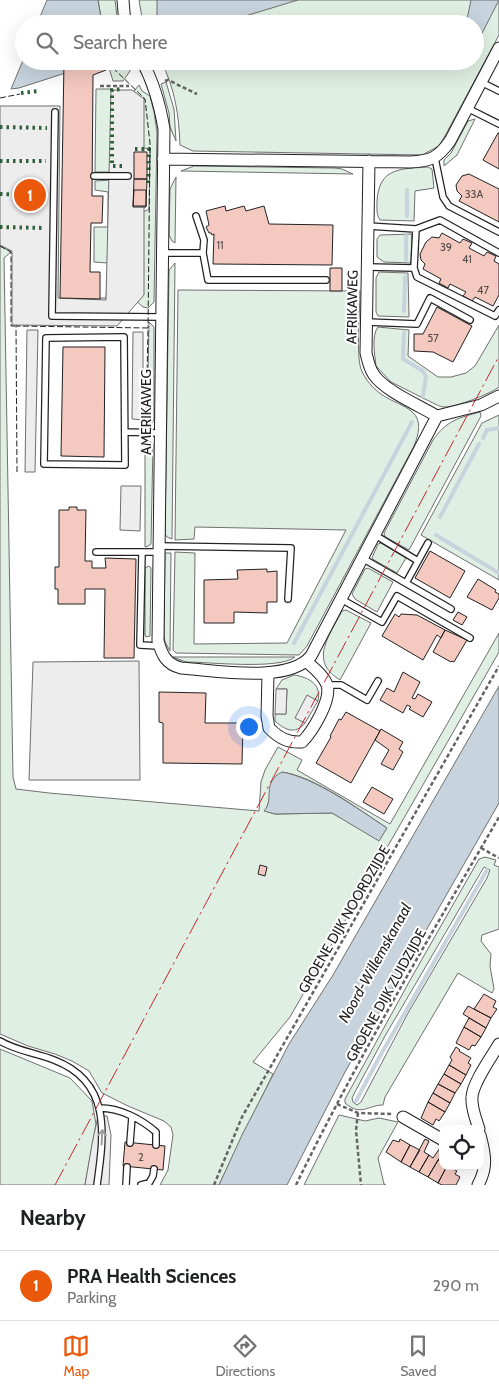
<!DOCTYPE html>
<html lang="en">
<head>
<meta charset="utf-8">
<style>
	body { margin:0; font-family:Cabin,sans-serif; background:#f2f2f2; color:#202124 }
	.controls { position:absolute; right:15px; bottom:15px; display:grid; overflow:hidden; border-radius:10px; box-shadow:0 5px 20px #0002 }
	.controls button { width:45px; height:45px; display:grid; place-items:center; padding:0; border:0; border-bottom:1px solid #e0e0e0; background:#fff; color:#202124; font:25px sans-serif }
	.you { position:absolute; left:248px; top:726px; width:18px; height:18px; margin:-12px; border:4px solid #fff; border-radius:50%; background:#1a73e8; box-shadow:0 0 0 8px #1a73e833 }
	.badge { display:grid; place-items:center; width:32px; height:32px; border-radius:50%; background:#ea580c; color:#fff; font-size:16px; font-weight:700 }
	.pin { position:absolute; translate:-50% -50%; border:2px solid #fff; box-shadow:0 1px 5px #0006 }
	.list { margin:0; padding:0; list-style:none }
	h2 { display:flex; justify-content:space-between; align-items:center; height:65px; margin:0; padding:0 20px; font-size:21px }
	h2 small { font-size:16px; font-weight:400; color:#757577 }
	.list li { display:grid; grid-template-columns:32px 1fr auto; gap:15px; align-items:center; box-sizing:border-box; height:70px; padding:0 20px; border-top:1px solid #e0e0e0 }
	.list b { display:block; font-size:19px; white-space:nowrap }
	.list p { margin:0; font-size:16px; white-space:nowrap; color:#757577 }
	.list em { font-size:16px; font-style:normal; color:#757577 }
	.icon { flex:none; width:28px; height:28px; fill:none; stroke:currentColor; stroke-width:2; stroke-linecap:round; stroke-linejoin:round }
	.map { position:relative; flex:none; width:499px; height:1185px; overflow:hidden }
	.search { position:absolute; background:#fff; box-shadow:0 5px 20px #0002; left:15px; right:15px; top:15px; height:55px; display:flex; align-items:center; gap:12px; box-sizing:border-box; padding:0 18px; border-radius:28px; color:#757577; font-size:19px }
	.sheet { height:135px; background:#fff }
	nav { display:flex; justify-content:space-around; align-items:center; box-sizing:border-box; height:70px; border-top:1px solid #e0e0e0; background:#fff; font-size:14px; color:#757577 }
	nav a { display:grid; justify-items:center; gap:2px }
	nav .on { color:#ea580c }
	.map>svg:first-child { display:block }
</style>
</head>
<body>
<div class="map">
<svg width="499" height="1185" viewBox="0 0 499 1185">
	<rect width="100%" height="100%" fill="#fff"/>
	<path fill="#e0efe3" stroke="#6f6f6f" fill-rule="evenodd" d="M98,0H115L118,24H102Z
		M139,0H499V35L446,134L439,146L422,155L193,151L180,145C179,115 175,89 161,61H475V24H143Z
		M107,61H130V71L123,81H113Z
		M166,82L174,109L176,141L170,127L169,113L161,84Z
		M139,85L142,91L150,96L154,112L157,132L154,302L148,308L143,307L135,300L134,210L146,211L149,209L150,149L144,148L134,99V91Z
		M96,89H113V165L118,172H95Z
		M475,119L457,155L444,166V160L451,153L468,121Z
		M194,166L335,168L342,169L353,174L181,171Z
		M428,167L432,169L434,188L415,191L414,221L380,220C376,214 377,208 377,201C379,167 401,169 428,167Z
		M176,177L175,243L172,241L169,235L170,189Z
		M112,180L111,306L91,300V298H106L108,263L94,262V227H108V192L95,190V181Z
		M412,234L411,263L384,262L377,257V239L380,235Z
		M0,246L11,252L4,258L13,777L16,789L49,793L259,811L261,782L265,770L278,747L302,760L297,770L390,824L499,633V652L290,1017L253,1062L273,1074L219,1185H160L168,1170L173,1135L171,1127L164,1121L128,1106L102,1093L89,1071L72,1061L55,1054L28,1046L0,1034ZM282,772C316,777 358,809 387,828L339,817L332,813L275,814L265,811Z
		M175,263L172,539L167,537L165,534L169,270Z
		M379,272L408,273L409,317L378,316L376,312V278Z
		M178,290L360,291C360,308 356,355 361,369C364,377 370,385 377,391C398,409 431,405 414,446L307,646L299,655L176,653L173,650L175,552L195,553L194,644L287,643L346,530L195,527L194,539L175,540Z
		M149,322L154,327V420L151,424L147,425Z
		M499,325V387C490,394 456,407 445,407C442,407 439,406 437,405L391,382L376,366C375,356 371,336 378,327L409,330L408,356L438,377H451L466,373L475,366Z
		M480,412L481,416L409,550L385,537L384,533L433,440C447,420 459,418 480,412Z
		M499,415V580L421,535L482,423Z
		M149,440L153,444L151,544L148,546L145,547V441Z
		M381,543L406,558L397,573L374,560L372,558L378,544Z
		M165,553H171L170,651L165,642L164,634Z
		M149,566L151,568L150,636L146,637L145,635V568Z
		M368,568L393,582L377,612L355,599L352,594L365,569Z
		M346,610L371,623L340,680C308,661 330,635 342,611Z
		M173,657H295C279,670 209,662 186,662Z
		M294,675C308,677 322,684 318,701L307,696L296,718L305,723C295,735 285,730 275,721V714H286L287,689H276L282,680Z
		M485,857L496,860L494,865L499,867V929L482,935L481,941L491,954L490,966L494,989L492,993L458,973L385,1097L383,1105C368,1105 361,1117 345,1103V1099L409,982L479,859ZM484,867L490,870L487,878L408,1013L361,1102L357,1105L353,1102L352,1098L355,1092L385,1036Z
		M0,1049L70,1078L92,1101L96,1124L85,1185H0Z
		M339,1115L365,1121L379,1118L398,1122L378,1158L384,1184L386,1185H304Z"/>
	<path fill="#ededed" stroke="#6f6f6f" d="M111,90H132L144,99V295L117,326L12,325V251L0,245V106H60L58,298L106,300Z
		M27,330H38L35,472H25Z
		M133,332H143V420L132,419Z
		M121,486H141L140,531L120,530Z
		M139,661L140,780H29L33,662Z
		M276,689H287L286,714H275Z
		M307,695L318,701L305,723L295,718Z
		M98,1116H107L111,1135L109,1185H85L92,1144Z"/>
	<path fill="#c7d3dd" stroke="#6f6f6f" d="M47,0H98L102,24H37Z
		M157,0H298L219,24H160L157,15Z
		M471,0H499L475,47V24H466Z
		M24,58V61H103L19,88L11,89Z
		M499,686V803L345,1072L287,1185H219L242,1135L289,1044L333,975Z
		M282,772C316,778 358,809 387,828L379,841L332,813L275,814L264,811C275,799 261,783 282,772Z"/>
	<g fill="none" stroke-linecap="round" stroke-linejoin="round">
		<path stroke="#c7d3dd" stroke-width="4" d="M407,216V190
			M406,260V236
			M404,311L405,277
			M404,333L403,359L423,371L426,377L423,396
			M483,438L487,430L499,428
			M440,517L479,444
			M436,535L499,573
			M294,643L412,422
			M356,1101L380,1056L487,870"/>
	</g>
	<path fill="#f3c9c0" stroke="#222" d="M64,61H103L106,70L93,75L92,196H103L102,223H91L90,272H100V299L60,298Z
		M498,133H499V169L483,160Z
		M134,152H147V179H134Z
		M469,174L499,189V222L459,201L462,196L457,191L456,185L462,176Z
		M134,179H147L146,207H133Z
		M134,190H146V206H133Z
		M225,206L226,211L244,206L246,211L264,206L269,224L333,225L332,265L213,264L214,234L212,235L211,233H209L206,227L209,225L206,211Z
		M442,233L460,243L463,239L472,243L469,248L484,256L487,252L496,256L494,261L499,264V295L493,306L475,297L472,301L463,296L466,292L450,284L448,288L439,283L441,279L423,269L425,264L421,260L420,254L426,242L432,237L439,238Z
		M330,268H342V291H330Z
		M437,307L472,326L453,362L433,352L414,351V334H423Z
		M63,347H105L104,457L61,456Z
		M69,507H77V510H86L85,561H92V568H106L105,558L136,559L134,658H104L105,589H85V604H58V589H55V567H59V510H69Z
		M430,551L465,571L450,598L415,578Z
		M267,569V572L277,571V602H267V613L234,612V623H204V580L238,579L237,570Z
		M478,579L496,590L495,592L499,594V598L492,610L467,597Z
		M458,612L467,617L462,625L453,620Z
		M395,614L399,617L401,614L417,615L445,630L441,638L437,635L423,660L382,636Z
		M445,630L467,640L454,662L452,661L451,662L433,652Z
		M403,672L420,682L412,698L415,699L418,694L432,702L423,717L409,709L411,707L407,705L403,713L380,700L387,688L394,692Z
		M159,692L206,693L205,723H243L242,764L163,763V723L159,722Z
		M346,712L380,731L351,783L316,763L331,737L330,736L339,719L341,720Z
		M381,729L403,742L399,749L403,752L393,770L381,764L389,750L375,740Z
		M372,787L393,799L384,814L363,802Z
		M260,865L267,867L265,876L258,874Z
		M484,994L496,1001L493,1007L497,1009L491,1018L474,1009Z
		M468,1006L491,1018L486,1028L463,1014Z
		M469,1018L486,1028L481,1037L464,1027Z
		M464,1027L481,1037L475,1046L472,1045L469,1050L456,1043Z
		M456,1047L460,1050L459,1051L471,1058L468,1063L471,1065L466,1075L449,1065L452,1060L450,1057Z
		M449,1065L466,1075L461,1084L444,1074Z
		M444,1074L461,1084L455,1093L438,1084Z
		M438,1084L455,1093L450,1103L433,1093Z
		M433,1093L450,1103L445,1112L428,1102Z
		M428,1102L445,1112L439,1121L436,1119L433,1125L421,1118Z
		M400,1139L410,1145L401,1162L386,1152L393,1140L399,1142Z
		M425,1139L429,1141L424,1152L429,1155L419,1172L410,1167Z
		M125,1142L165,1146L163,1170L123,1166Z
		M410,1145L420,1150L410,1167L401,1162Z
		M440,1148L443,1149V1152L428,1177L419,1172L429,1155L433,1158Z
		M438,1160L443,1163V1166H447L438,1183L428,1177Z
		M447,1166L457,1171L455,1174L460,1177L456,1185H442L438,1183Z"/>
	<g fill="none" stroke-linecap="round" stroke-linejoin="round">
		<defs>
			<path id="lane" d="M481,82L499,91
				M467,108L499,124
				M55,112L52,316L161,317
				M435,158L443,197L449,206L499,232
				M94,176H128
				M196,216L204,240L203,253L208,280H326
				M416,229L440,220L499,253
				M162,253H203
				M368,267L414,268L416,229L368,226
				M414,268L417,277L495,316L499,310
				M367,322L417,324L430,298L470,320
				M124,337L125,465L44,464L46,338Z
				M126,432L161,433
				M375,535L418,561
				M159,546L291,548L288,599
				M96,552H159
				M142,552L140,645L159,646
				M362,558L451,609
				M406,583L428,543
				M341,599L382,622L397,596L470,638
				M327,685H341L367,700L378,681
				M0,1041C17,1051 36,1053 54,1060C112,1082 104,1135 97,1185
				M100,1108C120,1108 141,1119 156,1132V1145
				M130,1143L132,1117
				M126,1185L127,1167
				M141,1185L149,1183L153,1176L154,1169"/>
			<path id="street" d="M123,0L125,24
				M142,61C154,83 160,105 164,129L158,641C162,655 166,664 181,668C215,670 288,684 311,656L437,416L481,405L499,396
				M163,159L410,162C431,161 438,158 450,141L499,48
				M369,161L366,353C368,361 369,368 374,375C385,391 420,406 437,416
				M268,674L267,716L269,728C279,738 288,743 302,742C312,732 332,700 327,685C324,676 314,668 307,662
				M403,1117L443,1140
				M479,1129C476,1119 471,1108 472,1097C473,1082 491,1058 499,1044
				M478,1185C488,1167 485,1154 480,1135"/>
		</defs>
		<use href="#lane" stroke="#222" stroke-width="8"/>
		<use href="#street" stroke="#222" stroke-width="13"/>
		<path stroke="#646464" stroke-width="2.5" stroke-dasharray="4 2.5" stroke-linecap="butt" d="M165,81L168,80L197,94
			M100,86H129
			M481,848L499,858
			M337,1104L358,1113L392,1114
			M358,1113L356,1130L361,1185
			M214,1185L242,1117L499,666
			M296,1185C357,1059 429,938 499,817"/>
		<use href="#lane" stroke="#fff" stroke-width="5.5"/>
		<use href="#street" stroke="#fff" stroke-width="11"/>
		<path stroke="#2f5e38" stroke-width="4" stroke-dasharray="2.5 4" stroke-linecap="butt" d="M21,93L39,91
			M0,127L47,128
			M135,149H149L148,186
			M0,161H46
			M122,166H112V90L123,89
			M0,194L46,195
			M0,227L45,228"/>
		<path stroke="#222" stroke-width="1" stroke-dasharray="6 2.5" stroke-linecap="butt" d="M108,61L109,64L145,99L150,143L148,328
			M0,98L20,94
			M0,246L11,252V326H16
			M17,472L16,326L148,328L146,423"/>
		<path stroke="#c62828" stroke-width="1" stroke-dasharray="18 4 2.5 4" stroke-linecap="butt" d="M55,1185L499,356"/>
	</g>
	<defs><path id="oneway-shaft" d="M-6 0H5M1.5-3L5.5 0L1.5 3" fill="none" stroke-width="1.6" stroke-linecap="round" stroke-linejoin="round" transform="scale(1.25)"/></defs>
	<use stroke="#9c9c9c" href="#oneway-shaft" transform="translate(102 1137) rotate(-87)"/>
	<g text-anchor="middle" dominant-baseline="central" stroke-width="4" stroke-linejoin="round" paint-order="stroke">
		<g font-size="11" fill="#564c4a">
			<text x="474" y="194">33A</text>
			<text x="220" y="245">11</text>
			<text x="446" y="247">39</text>
			<text x="467" y="259">41</text>
			<text x="483" y="290">47</text>
			<text x="433" y="338">57</text>
			<text x="141" y="1157">2</text>
		</g>
		<g font-size="14" fill="#222" stroke="#fff">
			<text transform="translate(352 307) rotate(-89)">AFRIKAWEG</text>
			<text transform="translate(146 412) rotate(-90)">AMERIKAWEG</text>
			<text transform="translate(344 919) rotate(-60)">GROENE DIJK NOORDZIJDE</text>
			<text transform="translate(386 995) rotate(-61)">GROENE DIJK ZUIDZIJDE</text>
		</g>
		<g font-size="15" font-style="italic" fill="#222" stroke="#fff">
			<text transform="translate(375 963) rotate(-61)">Noord-Willemskanaal</text>
		</g>
	</g>
</svg>
<div class="controls">
<button><svg class="icon" aria-label="locate" viewBox="0 0 24 24"><circle cx="12" cy="12" r="6"/><path d="M12 2v4M12 18v4M2 12h4M18 12h4"/></svg></button>
</div>
<div class="you"></div>
<div class="pin badge" style="left:30px;top:195px">1</div>
<div class="search"><svg class="icon" aria-label="search" viewBox="0 0 24 24"><circle cx="10" cy="10" r="6"/><path d="M15 15l6 6"/></svg>Search here</div>
</div>
<section class="sheet">
<h2>Nearby<small></small></h2>
<ul class="list">
<li><span class="badge">1</span><div><b>PRA Health Sciences</b><p>Parking</p></div><em>290 m</em></li>
</ul>
</section>
<nav>
<a class="on"><svg class="icon" aria-label="map" viewBox="0 0 24 24"><path d="M3 6l6-2 6 2 6-2v14l-6 2-6-2-6 2zM9 4v14M15 6v14"/></svg>Map</a>
<a><svg class="icon" aria-label="directions" viewBox="0 0 24 24"><path d="M12 3l9 9-9 9-9-9zM9 14v-3h6M13 9l2 2-2 2"/></svg>Directions</a>
<a><svg class="icon" aria-label="saved" viewBox="0 0 24 24"><path d="M7 4h10v16l-5-4-5 4z"/></svg>Saved</a>
</nav>
</body>
</html>
